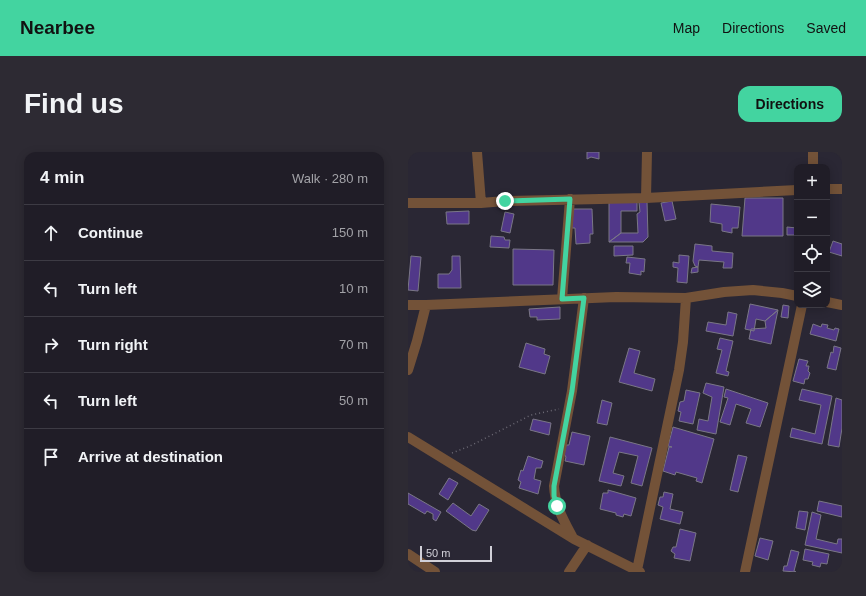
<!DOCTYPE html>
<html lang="en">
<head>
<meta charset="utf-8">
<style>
	body { margin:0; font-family:Helvetica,sans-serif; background:#2d2a33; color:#f1f3f6 }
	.controls { position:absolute; right:12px; top:12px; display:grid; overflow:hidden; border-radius:8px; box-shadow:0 2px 10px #0003 }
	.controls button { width:36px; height:36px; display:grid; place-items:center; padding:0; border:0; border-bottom:1px solid #3d3b44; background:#201d27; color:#f1f3f6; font:20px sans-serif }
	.scale { position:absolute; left:12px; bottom:10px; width:72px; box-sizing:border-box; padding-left:4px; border:2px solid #d1d0d8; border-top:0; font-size:11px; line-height:14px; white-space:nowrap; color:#d1d0d8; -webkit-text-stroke:3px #2a2734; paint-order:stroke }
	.stop { position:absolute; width:12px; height:12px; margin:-9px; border:3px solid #43d4a0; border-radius:50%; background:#fff }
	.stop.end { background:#43d4a0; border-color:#fff; box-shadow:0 1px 4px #0008 }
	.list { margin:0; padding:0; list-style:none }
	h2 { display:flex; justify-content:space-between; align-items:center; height:52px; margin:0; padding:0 16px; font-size:17px }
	h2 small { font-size:13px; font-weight:400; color:#a2a2a7 }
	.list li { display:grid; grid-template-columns:26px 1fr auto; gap:12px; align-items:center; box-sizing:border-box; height:56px; padding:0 16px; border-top:1px solid #3d3b44 }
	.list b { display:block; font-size:15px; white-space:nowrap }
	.list em { font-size:13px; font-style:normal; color:#a2a2a7 }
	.icon { flex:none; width:22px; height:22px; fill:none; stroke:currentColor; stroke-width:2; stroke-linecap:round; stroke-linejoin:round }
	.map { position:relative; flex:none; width:434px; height:420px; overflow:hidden; border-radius:12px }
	header { display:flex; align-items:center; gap:24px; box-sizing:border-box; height:56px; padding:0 20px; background:#43d4a0; color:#111 }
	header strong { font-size:19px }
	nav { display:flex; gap:22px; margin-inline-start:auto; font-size:14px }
	.intro { display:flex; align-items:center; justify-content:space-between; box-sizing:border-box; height:96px; padding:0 24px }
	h1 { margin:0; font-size:28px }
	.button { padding:10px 18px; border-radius:12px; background:#43d4a0; color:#111; font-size:14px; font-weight:700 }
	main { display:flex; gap:24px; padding:0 24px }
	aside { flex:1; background:#201d27; border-radius:12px; box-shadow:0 2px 10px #0003 }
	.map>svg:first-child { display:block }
</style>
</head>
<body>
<header>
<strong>Nearbee</strong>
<nav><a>Map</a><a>Directions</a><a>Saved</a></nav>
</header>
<div class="intro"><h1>Find us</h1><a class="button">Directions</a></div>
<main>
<aside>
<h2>4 min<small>Walk · 280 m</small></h2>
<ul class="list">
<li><svg class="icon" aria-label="ahead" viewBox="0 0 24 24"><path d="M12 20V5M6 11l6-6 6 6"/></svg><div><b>Continue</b></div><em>150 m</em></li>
<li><svg class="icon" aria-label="left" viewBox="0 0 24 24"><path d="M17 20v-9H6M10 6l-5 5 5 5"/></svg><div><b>Turn left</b></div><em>10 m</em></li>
<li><svg class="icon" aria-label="right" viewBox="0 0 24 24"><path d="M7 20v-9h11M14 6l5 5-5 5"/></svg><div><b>Turn right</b></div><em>70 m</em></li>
<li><svg class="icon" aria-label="left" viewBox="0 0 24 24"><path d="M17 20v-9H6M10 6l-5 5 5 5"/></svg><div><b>Turn left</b></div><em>50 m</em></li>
<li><svg class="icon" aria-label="arrive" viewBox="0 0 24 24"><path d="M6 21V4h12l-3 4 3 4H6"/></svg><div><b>Arrive at destination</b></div></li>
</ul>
</aside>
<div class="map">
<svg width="434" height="420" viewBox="0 0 434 420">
	<rect width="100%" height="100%" fill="#2a2734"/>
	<path fill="#513889" stroke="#7a7786" d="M179,0H191V7L183,5L179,7Z
		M337,46H375V84H334Z
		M201,48H229V59H213V81L201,90Z
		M239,49L240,85L235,90H201L213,81H230L229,62L232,60L231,50Z
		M264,49L268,67L257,69L253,51Z
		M303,52L332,55L330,76H324V81L314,79V72L302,70Z
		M163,57H184L185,82H182V91L168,92L167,76H164Z
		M61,59V72H39L38,60Z
		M97,60L106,62L102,81L93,79Z
		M379,75L389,76V83H379Z
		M83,84L96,85L97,88H102L101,96L82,95Z
		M425,89L434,92V104L421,100Z
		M287,92L304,94V99L325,101L324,116H315L316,110L291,108L290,115L287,114L285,109Z
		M206,94H225V103L206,104Z
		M105,97L146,98L145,133H105Z
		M271,103L281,104L279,131L269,130L270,116L265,115V110L271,111Z
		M3,104L13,105L10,139L0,138Z
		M44,104H52L53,136H30V122H41L44,118Z
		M219,105L237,107L236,120L233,119V123L221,121L222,111H218Z
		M290,115V120L283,121L284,116Z
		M342,152L370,158L357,169L348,167L346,179L337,177Z
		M375,153L381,154L380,166L373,165Z
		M152,155V167L129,168V165H122L121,157Z
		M370,158L363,192L341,187L343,177L358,176L357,169Z
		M320,160L329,162L325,184L298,179L300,170L318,173Z
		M405,172L413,175L414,172L420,173L419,176L426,178L427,176L431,177L428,189L402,182Z
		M312,186L325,189L318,219L321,220L320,224L308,221L314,198L309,197Z
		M118,191L137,197L136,202L142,204L137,222L111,215Z
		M426,194L433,196L428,218L419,216L423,200L425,201Z
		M221,196L232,199L226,221L247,227L244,239L211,230Z
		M391,207L400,209L398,214H401L400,219L402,221L400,227H397L396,232L385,229Z
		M298,231L316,235L308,282L289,278L291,267L300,269L304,245L295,241Z
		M318,237L360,251L352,275L338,271L343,257L328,252L322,273L312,270L320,246L316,245Z
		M394,237L424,244L414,292L382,285L384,276L407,282L413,253L391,248Z
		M278,238L292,241L285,272L271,269L273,260L270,259L272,250L276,249Z
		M428,246L434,248V276L431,295L420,293Z
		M194,248L204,251L199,273L189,271Z
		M125,267L143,271L141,283L122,278Z
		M265,275L306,287L294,331L288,329L289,326L268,320L267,323L255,319L261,295H264L260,294Z
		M164,280L182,284L176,313L157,309L158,305L156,302L158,293H161Z
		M202,285L244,296L234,334L223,331L230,304L211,300L205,321L216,324L213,334L191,329Z
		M330,303L339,305L330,340L322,338Z
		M120,304L135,309L133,316H128L126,327L133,329L130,342L111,336L113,330L110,328L113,318L115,319Z
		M41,326L50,331L40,348L31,342Z
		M200,338L228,346L223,364L216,362L215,365L208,363V361L192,357L195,341H200Z
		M256,340L265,342L262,357L275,360L272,372L252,367L255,355L250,353L252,345H255Z
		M0,341L33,360L28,369L25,367V362L19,359L17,362L0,352Z
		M411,349L434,354V365L409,359Z
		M45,351L63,364L71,352L81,358L68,379L64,378L38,359Z
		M391,359L400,360L397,378L388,376Z
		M404,360L413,363L408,387L429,392L430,387H434V401L397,393Z
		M272,377L288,381L282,409L266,406L267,402L263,399L265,395H268Z
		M352,386L365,389L360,408L347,404Z
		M397,397L421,402L419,412L413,411L412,415L404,413L405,410L395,408Z
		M383,398L391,400L386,419L388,420L375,419L376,414H379Z"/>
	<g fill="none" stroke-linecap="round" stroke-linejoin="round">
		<path stroke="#6c6a75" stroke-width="1.5" stroke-dasharray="1 3" stroke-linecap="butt" d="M44,301L62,294L123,263L151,257"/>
		<path stroke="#735238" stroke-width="10" d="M69,0L73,51
			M405,0V15
			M419,37H434
			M238,46L239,0
			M0,51H73L97,49L238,46L389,38
			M154,147L162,47
			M419,150L434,153
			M0,153H18L208,145L278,146L316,140L345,138L374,141L389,144
			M0,218L9,189L18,153
			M0,285L166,387L232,420
			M165,386C156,369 147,354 146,334L164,239L176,146
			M0,402L27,420
			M229,418L271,218L275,190L278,146
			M161,420L179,393
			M337,420L394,153"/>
	</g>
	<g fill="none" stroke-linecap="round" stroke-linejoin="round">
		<path stroke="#43d4a0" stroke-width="5" d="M97,49L162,47L154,147L176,146L164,239L146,334V344L149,354"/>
	</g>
</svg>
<div class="controls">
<button>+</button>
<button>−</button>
<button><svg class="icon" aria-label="locate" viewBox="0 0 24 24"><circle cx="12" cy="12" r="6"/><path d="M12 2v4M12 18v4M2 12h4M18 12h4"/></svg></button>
<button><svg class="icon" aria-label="layers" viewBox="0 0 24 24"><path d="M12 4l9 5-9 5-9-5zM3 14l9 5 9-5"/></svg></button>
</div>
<div class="scale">50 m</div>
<div class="stop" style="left:149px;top:354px"></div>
<div class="stop end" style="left:97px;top:49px"></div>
</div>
</main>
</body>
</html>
